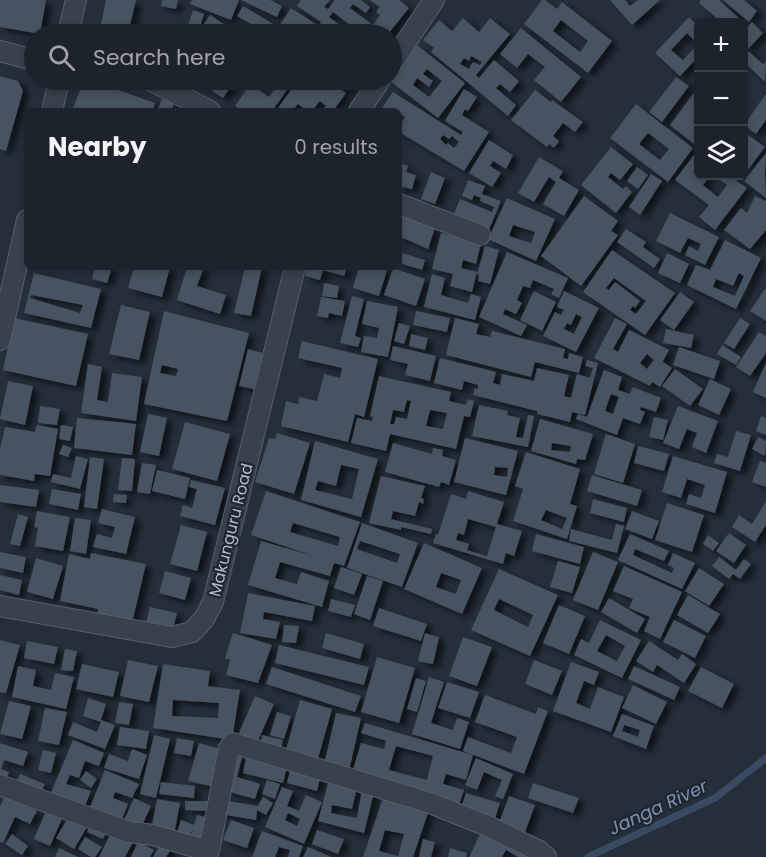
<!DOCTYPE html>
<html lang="en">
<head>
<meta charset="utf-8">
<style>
	body { margin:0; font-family:Poppins,sans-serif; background:#292f38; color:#f1f3f6 }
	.controls { position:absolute; right:18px; top:18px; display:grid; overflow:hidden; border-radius:9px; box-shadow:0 3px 9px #0003 }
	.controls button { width:54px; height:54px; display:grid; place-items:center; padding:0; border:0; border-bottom:2px solid #3a4048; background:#1c232c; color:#f1f3f6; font:30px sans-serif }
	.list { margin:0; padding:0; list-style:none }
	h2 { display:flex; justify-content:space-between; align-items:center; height:78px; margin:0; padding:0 24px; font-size:26px }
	h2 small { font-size:20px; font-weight:400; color:#a0a4a9 }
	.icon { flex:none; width:33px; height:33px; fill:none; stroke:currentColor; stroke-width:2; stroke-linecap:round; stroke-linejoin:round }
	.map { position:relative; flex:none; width:766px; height:857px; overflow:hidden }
	.search { position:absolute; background:#1c232c; box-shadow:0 3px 9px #0003; left:24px; top:24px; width:378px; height:66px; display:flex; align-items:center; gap:15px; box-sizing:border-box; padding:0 21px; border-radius:33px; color:#a0a4a9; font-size:22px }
	.panel { position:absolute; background:#1c232c; box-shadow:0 3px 9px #0003; left:24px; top:108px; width:378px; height:162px; border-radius:9px }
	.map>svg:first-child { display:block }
</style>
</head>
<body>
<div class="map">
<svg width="766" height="857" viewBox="0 0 766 857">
	<defs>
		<filter id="shadow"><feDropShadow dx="6" dy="4" stdDeviation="3" flood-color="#0009"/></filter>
	</defs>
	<rect width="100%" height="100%" fill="#252f3b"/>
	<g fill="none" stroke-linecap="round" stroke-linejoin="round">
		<path stroke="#3a4a62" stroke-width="7" d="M588,857L715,798L766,758"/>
	</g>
	<path fill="#465260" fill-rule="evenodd" filter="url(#shadow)" d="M0,0H46L40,34L0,27Z
		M106,0H136L128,34H99Z
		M162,0H178L176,9L161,6Z
		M192,0H239L231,20L190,4Z
		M241,0H270L282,6L277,17Z
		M301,0H330L324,7L328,9L335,0H361L370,7L366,13L353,4L350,8L373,25L380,15L376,12L380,7L370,0H399L409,8L388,34H362L333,12L329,17L353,34H274L291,8L319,26L321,22L297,6Z
		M542,0H545L557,9L562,2L612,41L588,73L524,24ZM561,20L588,41L580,52L553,31Z
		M610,0H625L630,6L638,0H660L632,25Z
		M701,0H719L743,22H721L699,3Z
		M723,0H744L757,11L749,22Z
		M243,6L275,25L269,34L237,16Z
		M193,10L204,14L198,34H185Z
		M210,15L239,34H210L201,28Z
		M689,17L698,26V57L680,76L655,53ZM687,33L698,44L683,60L671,50Z
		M463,18L479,32L490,18L510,34L476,75L479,78L494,60L519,81L510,92L500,84L496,88L516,105L508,116L431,52L434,48L423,40L439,20L452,31ZM471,56L482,62L480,65L473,62L469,69L460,64L464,58L469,61Z
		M752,22L763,33L747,50L763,64L766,61L765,82L744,62V31Z
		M521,28L581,77L561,102L534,80L545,67L528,54L517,68L500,54Z
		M417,45L465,83L438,118L390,81ZM427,69L442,81L429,97L413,85L417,78L429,87L433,81L423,74Z
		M0,76L18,81L23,91L6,151L0,149Z
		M676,77L689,86L662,122L649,112Z
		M84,80H112L110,87L155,103L153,111H72Z
		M195,80H235L223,98Z
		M281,80H294L272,111H243L235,106L250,84L269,97Z
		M298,80H327L346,93L333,111H322L326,106L320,101L312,111H307L298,104L294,109L297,111H276Z
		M332,80H354L346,90Z
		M464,89L477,97L468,111L465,109L462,115L489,132L464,171L399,132V123L401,124L405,117L399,113V111H380L393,92L461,135L463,132L445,121ZM443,135L449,139L452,136L459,142L454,148L448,143L446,145L440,139Z
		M535,90L551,102L552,100L583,122L575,132L563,123L553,136L559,141L554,148L549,144L547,147L511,120Z
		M693,94L698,98V129L696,133L698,135V147L670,125Z
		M766,94V120L756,134L744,125Z
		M162,99L174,104L171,111H157Z
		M636,104L693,148L668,182L610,138ZM648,133L669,149L660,160L639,144Z
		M747,134L765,147L744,175V138Z
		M489,140L513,155L506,169L493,161L490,166L501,173L492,187L469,173Z
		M611,147L633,164L620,180L611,173L608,177L623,189L626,186L632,192L616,213L581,185Z
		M697,151L698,176H710L703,185L718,197L727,185L714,176H730L747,188L715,230L699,217L709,205L675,180Z
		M766,153L765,174L766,198L744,181Z
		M539,157L563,171L559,178L579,190L564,216L543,204L556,182L549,177L534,202L518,193Z
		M399,163L408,166L406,172L416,175L412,189L403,187L401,192L399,191V176L401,177L403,170L399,169Z
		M637,167L648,175L638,189L627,181Z
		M431,172L445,178L435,204L421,199Z
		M651,174L662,181L640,215L629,207Z
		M468,180L485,186L482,194L501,201L488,232L452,218L460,199L492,212L494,207L480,201L481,198L474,195L472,200L462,196Z
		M584,196L618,221L611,231L618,235L581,286L541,256Z
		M755,196L766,201V230L750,249L724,230L741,208L747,213Z
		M507,198L555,219L536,261L488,239ZM513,225L535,232L531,243L509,236Z
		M670,213L719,237L705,265L685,255L689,246L698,251L701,244L688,238L680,253L656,241Z
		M399,215L435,228L428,249L403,238L399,246Z
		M626,229L646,242L643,247L660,259L654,268L617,242Z
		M441,233L481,243L476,264L463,260L461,268L477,272L472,292L450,286L453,274L432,269Z
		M725,240L761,258L736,309L687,285L696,265L710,270ZM739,273L744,276L735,296L713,287L716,279L733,286Z
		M485,246L499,250L490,284L478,281L479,275L477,274Z
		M612,250L675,293L645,335L583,292ZM614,278L646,301L636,314L630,310L633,306L635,308L640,301L615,282L609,290L606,288Z
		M399,252L425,260L422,270L399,263Z
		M507,252L568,278L559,298L551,294L554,289L533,280L530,288L523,286L517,300L522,303L516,314L505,309L503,314L527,325L521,336L479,317Z
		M667,253L689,264L680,283L658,273Z
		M95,267H112L107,283L92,279Z
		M134,267H170L162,297L128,288Z
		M187,267H204L197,286L226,295L220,314L177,300Z
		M245,267H262L251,316L234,313Z
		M307,267H347L344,276L323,270L320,280L305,276Z
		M359,267H388L379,296L353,288Z
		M393,268L425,279L416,306L384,295Z
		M34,273L101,289L91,328L24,313ZM31,295L83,305L80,313L30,298Z
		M432,274L445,278L441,295L468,303L471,294L481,297L475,320L424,307Z
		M324,283L339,286L337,298L322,296Z
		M765,289L766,290V321L750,311Z
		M534,291L556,302L542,331L520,320Z
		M564,291L599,308L576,352L543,336L555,312L561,315L564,310L557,307ZM576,314L582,317L574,334L564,329L567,323L571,325Z
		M680,292L694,302L674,330L660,320Z
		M352,296L364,299L355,336L361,338L358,347L340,343Z
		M321,297L345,301L342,316L329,313L328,318L317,316Z
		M367,301L398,307L388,357L361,352L364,336L377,338L379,328L362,324Z
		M121,305L150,312L139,360L109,354Z
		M164,311L249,333L227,421L144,404ZM162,365L178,369L176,376L160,373Z
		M416,311L450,318L447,332L413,325Z
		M14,318L88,334L76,386L3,370Z
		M455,318L479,324L476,334L490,337L492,331L565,349L563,358L568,359L569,353L583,357L579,373L535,362L531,377L446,355Z
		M615,318L627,324L613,349L618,352L629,330L669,350L660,367L663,362L672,368L660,387L652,382L650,386L594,358ZM647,354L654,360L647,369L640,363Z
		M740,318L750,324L734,349L724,343Z
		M399,323L410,326L404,344L394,341Z
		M666,329L694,335L691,348L663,343Z
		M759,332L766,336V353L750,376L736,367Z
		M411,334L428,338L425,350L409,346Z
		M302,341L378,359L364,417L355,414L348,442L281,426L286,401L298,404L299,397L317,401L324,374L340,378L342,368L298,358Z
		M722,345L741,357L736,365L717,354Z
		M393,346L436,356L430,381L405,375L408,364L390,360Z
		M679,347L720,361L714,379L673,365Z
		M248,349L263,353L254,389L239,386Z
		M440,358L496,372L493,383L500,385L502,374L534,381L537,368L569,375L564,396L571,398L577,374L590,378L593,368L585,366L587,360L598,363L585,415L572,412L570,422L537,414V411L473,395L475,388L478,389V385L464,381L462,390L434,383Z
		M766,363V398L753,392Z
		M88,364L102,367L97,400L108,402L112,373L142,377L136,421L81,413Z
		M675,369L703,389L690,406L662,386Z
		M604,370L622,377L618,390L630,394L633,387L661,398L656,412L641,407L640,410L645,412L640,424L623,418L617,435L576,419L578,414L587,417ZM611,394L619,397L613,414L605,411Z
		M379,376L451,392L449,401L466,405L468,399L474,401L470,417L464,416L456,449L390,434L386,451L351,443L357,418L372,421L373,417L370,416ZM407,400L411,401L407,419L396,417L394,424H390L393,410L404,412ZM430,410L447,413L443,429L426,426Z
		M710,379L731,389L719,415L698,405Z
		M8,381L33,386L25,425L0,419Z
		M479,405L508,411L507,415L520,418L516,437L523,438L528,415L534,416L528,447L472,436Z
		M40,406L60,409L57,425L38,423Z
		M678,406L718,421L706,453L692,447L697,433L687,429L679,449L663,443Z
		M148,414L167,418L159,456L140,452Z
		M761,416L766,418V435L756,431Z
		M654,417L668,420L663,440L649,437Z
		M77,418L136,424L132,455L74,448Z
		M540,419L593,434L585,460L577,459L576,464L531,451ZM552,443L571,446L570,452L551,450Z
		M185,422L230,434L217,481L172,469Z
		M37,425L58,429L50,476L35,474L34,481L0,475V449L5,427L35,432Z
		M61,425L73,427L70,441L59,439Z
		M736,431L751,435L740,471L714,463L717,454L728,457Z
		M277,433L310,443L294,494L255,482L269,438L275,439Z
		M606,434L635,444L623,483L594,474Z
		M758,437L766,441L765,456L752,449Z
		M465,438L518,451L506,495L454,482ZM495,467L508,468L507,477L494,475Z
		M315,441L378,459L361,517L301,500ZM341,465L359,469L352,499L315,490L318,481L336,486Z
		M393,443L432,454L433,448L443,450L442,456L456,460L449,485L441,482L439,487L385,472Z
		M63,445L72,448L68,457L59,454Z
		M638,446L669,454L664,471L634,463Z
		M526,452L580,469L570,504L577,506L567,539L513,521L523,489L515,486ZM546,510L567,518L562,529L541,520Z
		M76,456L88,459L80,489L51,482L53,474L71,478Z
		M673,456L727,472L715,513L686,504L689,494L701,498L705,485L687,479L681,498L662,492Z
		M90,457L104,459L97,509L84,507Z
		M122,458L135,459L132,491L118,490Z
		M760,461L766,463V487L752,482Z
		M142,463L156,465L150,494L137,492Z
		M157,470L190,478L185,499L152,491Z
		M592,475L642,490L637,506L587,491Z
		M381,476L425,486L421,498L424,499L423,504L419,502L415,516L393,511L391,519L432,529L431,534L401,527V530L369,523Z
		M191,480L225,488L215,525L180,516L183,505L192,508L197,489L189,487Z
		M0,485L39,490L36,507L0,502Z
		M52,489L81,494L78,510L49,504Z
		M266,491L360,522L344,566L334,563L330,576L280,562L275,578L297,584L301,572L329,581L322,607L248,585L261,541L314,556L251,535ZM293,523L340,537L338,546L290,532Z
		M468,491L504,502L497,524L522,531L514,556L506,553L503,564L433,543L436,534L438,535L451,494L466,499ZM468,519L496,527L487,556L467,550L469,544L456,540L458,533L464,535Z
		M114,494L127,495L126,503L113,502Z
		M593,499L627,508L624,522L590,513Z
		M766,501V525L755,542L732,527L739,515L752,524Z
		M667,503L704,515L692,552L655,540Z
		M102,509L135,517L126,554L93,547L97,534L112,538L115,527L98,523Z
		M37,511L70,517L63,551L35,546L38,528L34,527Z
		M632,511L659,521L652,539L625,529Z
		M18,514L28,517L20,546L10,544Z
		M75,518L91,520L86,554L70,551Z
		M362,523L418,543L402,587L347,568ZM360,541L400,554L397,563L357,549Z
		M616,524L624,526L617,553L569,541L571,529L612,540Z
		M181,525L207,532L197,571L170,564Z
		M729,533L746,545L734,563L716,551Z
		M536,534L584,547L580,564L532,551Z
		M630,534L669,551L664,561L635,549L633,555L672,573L674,568L668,565L673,553L695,563L682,589L618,560Z
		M708,535L719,543L713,551L703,544Z
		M424,543L482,568L462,614L404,589ZM441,573L461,580L456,594L436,587Z
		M0,552L26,557L23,573L0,568Z
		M593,552L618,562L598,610L573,600Z
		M91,553L146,564L132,623L97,616L98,609L60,601L69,554L90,559Z
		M719,557L736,570L744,559L751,564L740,579L733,574L729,579L712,566Z
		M36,558L63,566L53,599L27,592Z
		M558,561L580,567L572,593L550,587Z
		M624,566L682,592L660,639L644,631L650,617L629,608L633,599L613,591Z
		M341,567L362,574L354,595L334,588Z
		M699,568L724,584L709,606L685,591Z
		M499,569L558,595L530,656L471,630ZM499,599L533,615L528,627L494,610Z
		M165,571L191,578L185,600L159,593Z
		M0,575L22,580L19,595L0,590Z
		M367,576L383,581L370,620L354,614Z
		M248,593L315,606L312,621L264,612L263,619L280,622L276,639L240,633Z
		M688,595L720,614L708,633L677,615Z
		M609,598L645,619L637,633L601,612Z
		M331,599L355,605L351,617L328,611Z
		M559,605L585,616L569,654L543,643Z
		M150,607L177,613L173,630L146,623Z
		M379,608L427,624L421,641L373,626Z
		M600,620L641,640L622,678L574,655L581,639L589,643ZM606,635L625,646L617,661L597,651Z
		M674,620L706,636L695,658L663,642Z
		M284,625L299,626L296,643L282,642Z
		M233,633L272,645L258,683L226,675L230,660L225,658Z
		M326,633L364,644L360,659L322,648Z
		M425,633L439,637L433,664L418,661Z
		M463,637L492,647L477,686L449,676Z
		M0,640L20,645L6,693L0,692Z
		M27,641L58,647L54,664L24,658Z
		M649,641L678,660L682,654L696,664L684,683L657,665L653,672L636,661Z
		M279,645L369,667L364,685L275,663Z
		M65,649L77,651L73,671L61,670Z
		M377,657L415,668L399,723L361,712Z
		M128,660L158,666L149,702L120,696Z
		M534,660L562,671L552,695L525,684Z
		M571,662L599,672L594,685L584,681L576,703L590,709L598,687L624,697L611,732L553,711Z
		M82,664L119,672L113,697L76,689Z
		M163,664L210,671L208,686L240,690L232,740L153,728ZM173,700L219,703L218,718L172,716Z
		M18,666L36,670L33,686L51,690L55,673L74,677L66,709L12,697Z
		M634,666L680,687L674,700L628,679Z
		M272,667L361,696L355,712L266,684Z
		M701,667L734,684L722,708L688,691Z
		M429,677L444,682L431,723L453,730L457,718L469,722L460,749L412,734Z
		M416,678L426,681L417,712L407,709Z
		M447,682L479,692L470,718L438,708Z
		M633,685L667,702L656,724L622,708Z
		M485,695L536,714L538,707L548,711L524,774L463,751L468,737L511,753L517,737L475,722Z
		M255,696L274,704L258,741L239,733Z
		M88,698L106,704L101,720L115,725L105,749L68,735L73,722L97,732L101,722L83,716Z
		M300,700L332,709L317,762L285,753Z
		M9,701L31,706L22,739L0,734Z
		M119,702L133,704L129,725L115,723Z
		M45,708L67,712L59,745L38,741Z
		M277,712L291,716L284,739L270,735Z
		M336,713L361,718L349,771L324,765Z
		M622,714L654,726L646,749L613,736ZM624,725L640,730L638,737L622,731Z
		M365,723L473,755L466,780L446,774L443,784L464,790L459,805L352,773L361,743L384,749L386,741L361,733ZM396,746L433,756L427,780L389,770Z
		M120,727L149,731L146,749L117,745Z
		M154,735L170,739L156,798L140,794Z
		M262,735L283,740L280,754L259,749Z
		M177,738L194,741L191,756L174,753Z
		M73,740L104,753L99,766L85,761L79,778L70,775L66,784L91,791L85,806L51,793Z
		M0,743L28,752L23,766L4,760L1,769L9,772L5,784L0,783Z
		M199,743L224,750L214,787L188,781Z
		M132,749L147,755L139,779L104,768L109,754L128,761Z
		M43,750L56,753L51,773L38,770Z
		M234,751L243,754L237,777L260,784L255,799L222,790Z
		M247,753L288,762L283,783L243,773Z
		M476,758L513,774L503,799L495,796L502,780L484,772L477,790L465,785Z
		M291,766L321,774L317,791L287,783Z
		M105,770L139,784L132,798L115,792L113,798L128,804L120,825L88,812Z
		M86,771L97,779L91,788L80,780Z
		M20,774L45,784L39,797L14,787Z
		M330,776L375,788L364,833L318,821ZM357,788L362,789L357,818L331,813L332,805L352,809Z
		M267,780L280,784L275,799L262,794Z
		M161,782L195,786L194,798L159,794Z
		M533,783L579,798L573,813L528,798Z
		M282,787L293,791L287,806L299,811L306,795L322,802L304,844L265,827ZM288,813L300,819L297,826L285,820Z
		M385,792L430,807L413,857H363ZM385,830L404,834L398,856L379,851Z
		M466,793L500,803L494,822L460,811Z
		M5,796L37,811L30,824L15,817L3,843L0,842V806Z
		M509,796L535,805L524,835L498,826Z
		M263,797L273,803L266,815L257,810L256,820L220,814L222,800L258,806Z
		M134,798L151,806L140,830L123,822Z
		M157,799L180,803L174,835L151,831Z
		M185,801H209L208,811L185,810Z
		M46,811L62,819L50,846L34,839Z
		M197,815L213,819L206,842L190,838L193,829L189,837L177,833L181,820L194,825Z
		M69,816L87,827L74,849L56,838Z
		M231,820L254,828L247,848L223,840Z
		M92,821L108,828L103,839L87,832Z
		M483,828L533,857H518L506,850L502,857H469Z
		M113,829L134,840L125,857H99Z
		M317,830L344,839L338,854L312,844Z
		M262,831L303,846L299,857H288L290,850L279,847L275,857H252Z
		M12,834L28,846L22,855L5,844Z
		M85,837L102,847L95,857H91L78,849Z
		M423,839L435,842L431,857H419Z
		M163,840L173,846L166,857H153Z
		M138,842L154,850L150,857H131Z
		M308,847L331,857H303Z
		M59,848L78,857H55Z
		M450,848L467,853L466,857H448Z"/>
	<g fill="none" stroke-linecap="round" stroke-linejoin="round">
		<defs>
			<path id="minor" d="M68,34L76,0
				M0,51L34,60
				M392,63L434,0
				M150,80L210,111
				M52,111L59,80
				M359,111L380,80
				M399,204L480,235
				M0,340L27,220
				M0,606L172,637L192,632L204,619L213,602L295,267
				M0,785L129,832L153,835L209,851L229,748L233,743L430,803L490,827L539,851L546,857"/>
		</defs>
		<use href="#minor" stroke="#575f6a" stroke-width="22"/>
		<use href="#minor" stroke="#39414c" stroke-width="20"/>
	</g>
	<g text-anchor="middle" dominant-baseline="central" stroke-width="4.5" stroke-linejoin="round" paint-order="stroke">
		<g font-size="16" fill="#b4bcc7" stroke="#1e2631">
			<text transform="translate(231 530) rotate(-76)">Makunguru Road</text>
		</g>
		<g font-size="18" font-style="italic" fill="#7e92ad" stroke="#1e2631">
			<text transform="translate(658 807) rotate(-25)">Janga River</text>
		</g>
	</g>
</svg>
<div class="controls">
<button>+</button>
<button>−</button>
<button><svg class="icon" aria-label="layers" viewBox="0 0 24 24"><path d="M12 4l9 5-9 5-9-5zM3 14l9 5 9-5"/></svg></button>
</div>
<div class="search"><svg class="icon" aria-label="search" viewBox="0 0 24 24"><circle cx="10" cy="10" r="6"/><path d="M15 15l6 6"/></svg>Search here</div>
<section class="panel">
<h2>Nearby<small>0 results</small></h2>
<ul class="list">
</ul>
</section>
</div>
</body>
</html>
